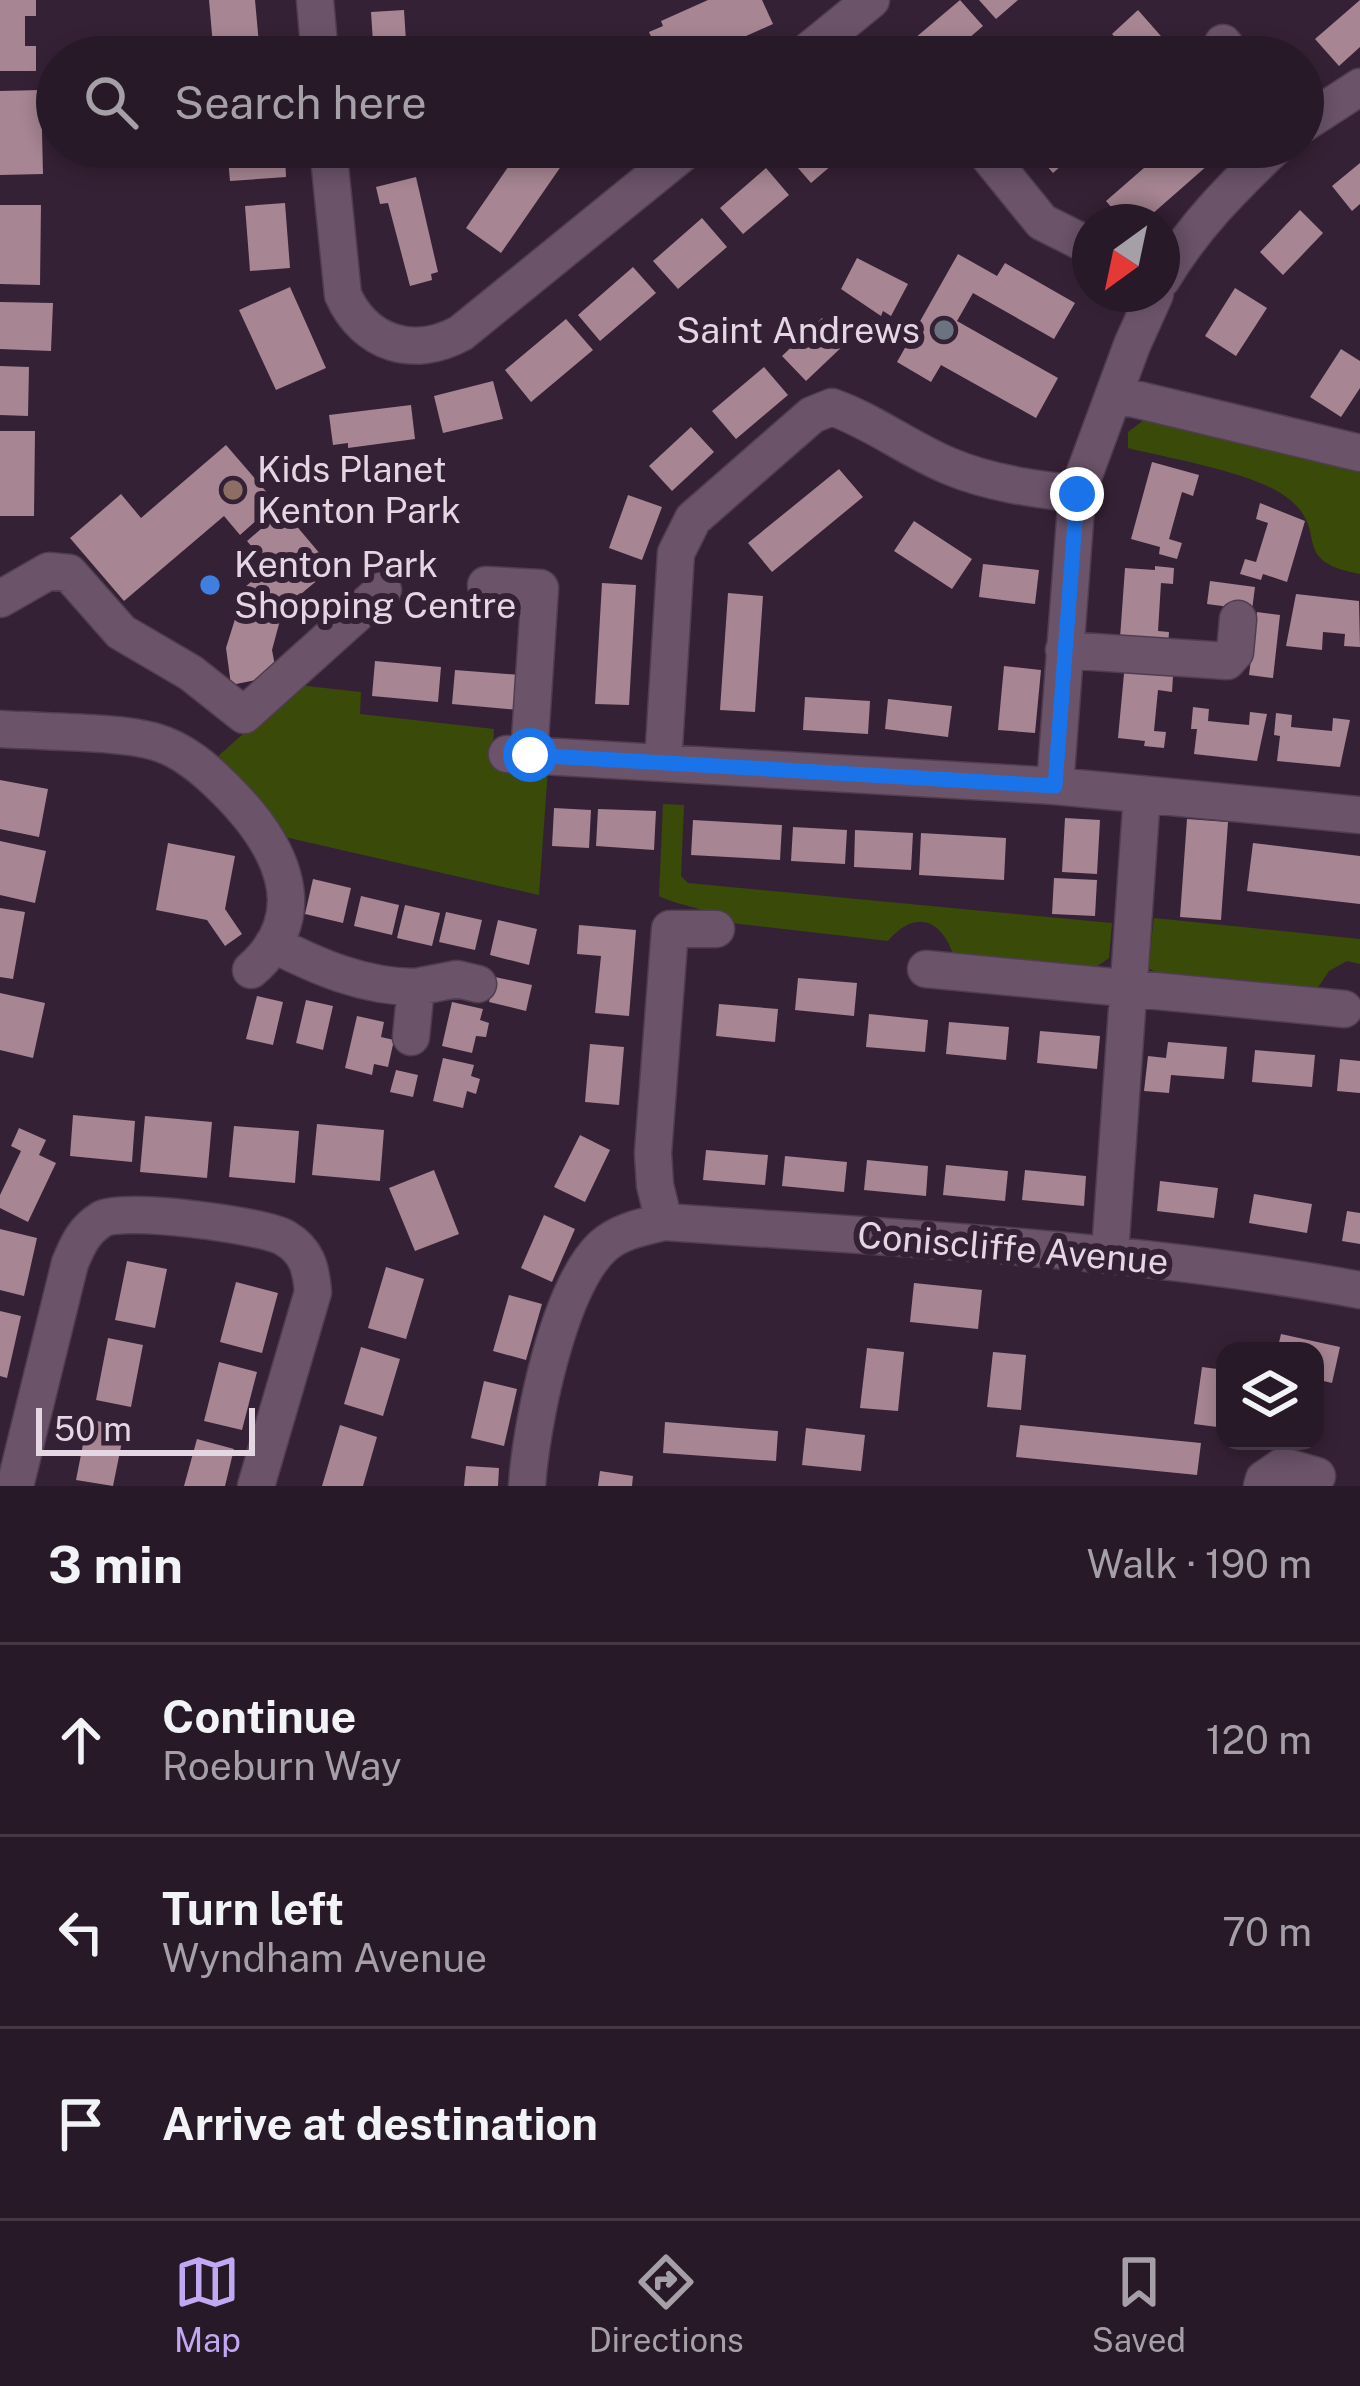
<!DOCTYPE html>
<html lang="en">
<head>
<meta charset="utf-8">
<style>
	body { margin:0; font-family:"Public Sans",sans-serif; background:#342634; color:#f1f3f6 }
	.controls { position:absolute; right:36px; bottom:36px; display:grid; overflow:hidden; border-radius:24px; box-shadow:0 6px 18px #0003 }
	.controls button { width:108px; height:108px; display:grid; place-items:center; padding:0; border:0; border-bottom:3px solid #443845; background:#281928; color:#f1f3f6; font:60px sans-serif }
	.compass { position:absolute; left:1072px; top:204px; width:108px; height:108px; border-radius:50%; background:#281928; box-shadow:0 6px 18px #0003; rotate:213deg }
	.scale { position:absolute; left:36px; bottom:30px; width:219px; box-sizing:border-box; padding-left:12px; border:6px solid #e4d6e3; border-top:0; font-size:33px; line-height:42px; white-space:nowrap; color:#e4d6e3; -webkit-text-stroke:9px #352135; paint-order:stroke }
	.stop { position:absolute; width:36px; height:36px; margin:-27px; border:9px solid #1a73e8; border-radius:50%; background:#fff }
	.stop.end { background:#1a73e8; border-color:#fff; box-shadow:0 3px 12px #0008 }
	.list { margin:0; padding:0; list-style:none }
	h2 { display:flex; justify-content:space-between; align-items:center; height:156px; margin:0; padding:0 48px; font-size:51px }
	h2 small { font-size:39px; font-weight:400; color:#a5a0a8 }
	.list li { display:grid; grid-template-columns:78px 1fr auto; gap:36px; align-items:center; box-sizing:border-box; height:192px; padding:0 48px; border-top:3px solid #443845 }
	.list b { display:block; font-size:45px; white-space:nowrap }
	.list p { margin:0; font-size:39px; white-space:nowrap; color:#a5a0a8 }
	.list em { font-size:39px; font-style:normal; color:#a5a0a8 }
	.icon { flex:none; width:66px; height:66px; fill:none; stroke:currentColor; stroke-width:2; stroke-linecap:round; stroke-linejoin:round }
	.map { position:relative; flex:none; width:1360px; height:1486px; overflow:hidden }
	.search { position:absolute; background:#281928; box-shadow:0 6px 18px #0003; left:36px; right:36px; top:36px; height:132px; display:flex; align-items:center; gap:30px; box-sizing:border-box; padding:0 42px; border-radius:66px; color:#a5a0a8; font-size:45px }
	.sheet { height:732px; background:#281928 }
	nav { display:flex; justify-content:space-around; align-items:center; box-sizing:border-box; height:168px; border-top:3px solid #443845; background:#281928; font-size:33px; color:#a5a0a8 }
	nav a { display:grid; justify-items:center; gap:6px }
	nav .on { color:#c2a7f2 }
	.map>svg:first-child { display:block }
</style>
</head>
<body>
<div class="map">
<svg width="1360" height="1486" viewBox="0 0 1360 1486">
	<rect width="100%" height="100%" fill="#352135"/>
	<path fill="#3a4a09" d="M1148,417L1360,466V574C1284,560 1335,529 1282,494C1246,471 1172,459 1128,448V432Z
		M298,685L361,692L360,714L494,729L492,765L548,769L539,895L276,835L216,758Z
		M663,804L684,805L681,876L688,883L1112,923L1109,958L1089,972L954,957C942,919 915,909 888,941L723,922C706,906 680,907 659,896Z
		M1154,918L1360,939V964L1347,961L1329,971L1313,995L1167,978L1148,968Z"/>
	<path fill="#a78593" d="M0,0H36V16H25V46H36V71H0Z
		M209,0H255L259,44L270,43L271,57H214Z
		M708,0H762L773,24L699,57H660L649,32L663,26L661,21Z
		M960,0L983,26L947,57H920L908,44Z
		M979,0H1018L996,19Z
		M1360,0V47L1339,66L1315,39Z
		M404,10L407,57H374L371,12Z
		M1138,10L1160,35L1179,57H1133L1112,34Z
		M41,90L43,174L0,175V91Z
		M227,147H273L274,152H285L286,177L230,181Z
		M385,147H419L420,160L386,163Z
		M522,147H542L564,162L501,253L466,228Z
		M793,147H853L811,183L785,153Z
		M1030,147H1076L1079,150L1053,173Z
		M1168,147H1220L1224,151L1143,222H1124L1106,201Z
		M1360,163V204L1352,211L1332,186Z
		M766,168L789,195L743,234L720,208Z
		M416,177L438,272L431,274L432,280L410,286L388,203L380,204L376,187Z
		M285,203L290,268L250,271L245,206Z
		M0,205H41L40,285L0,284Z
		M1300,210L1323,233L1283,275L1260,252Z
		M702,218L727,247L678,289L653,261Z
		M958,254L997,276L1005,263L1075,303L1054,339L973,293L957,321L1058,378L1036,418L941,365L931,382L897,362Z
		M857,258L908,284L891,316L883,311L881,316L841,289Z
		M633,267L656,293L600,341L578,315Z
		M290,287L326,368L276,390L239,310Z
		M1235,288L1267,308L1236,356L1205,336Z
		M0,302L53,303L51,351L0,349Z
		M822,318L846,343L806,381L782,356Z
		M566,319L593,350L531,402L505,370Z
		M1341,349L1360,361V388L1341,417L1310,397Z
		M0,366L29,367L28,416L0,415Z
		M764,367L788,395L736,439L712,411Z
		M493,381L503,419L443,433L434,396Z
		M411,405L415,439L348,448V443L333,445L329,415Z
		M691,427L714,452L672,491L649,466Z
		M0,431H35L34,516H0Z
		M226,445L276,503L240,535L224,516L124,601L70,538L121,494L141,518Z
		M1152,462L1199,475L1193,496L1182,492L1169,539L1182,543L1177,559L1159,554L1160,547L1131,539Z
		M839,469L863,497L772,572L748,543Z
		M628,495L662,507L642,560L609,548Z
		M1260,503L1305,521L1287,582L1263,574L1261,580L1240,574L1245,559L1256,562L1268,523L1256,519Z
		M283,510L332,568L283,609L272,650L277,676L231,685L226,648L245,587L269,567L247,541Z
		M914,521L972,559L952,589L894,551Z
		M983,564L1039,570L1035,604L979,597Z
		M1155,566L1174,568L1173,584L1161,583L1158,631L1169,632L1168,647L1120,638L1125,568L1155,570Z
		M1210,581L1255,587L1252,610L1207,604Z
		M602,583L636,585L629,705L595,704Z
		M728,593L763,596L755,712L720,710Z
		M1296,594L1359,601L1360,647L1344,646L1345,634L1323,632L1322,650L1286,646Z
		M1257,612L1280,615L1273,678L1249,675Z
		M375,661L441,667L438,702L372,696Z
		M1125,663L1155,666L1154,674L1173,676L1172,692L1158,690L1154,731L1166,732L1164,748L1144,746L1145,741L1118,738Z
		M1004,666L1041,670L1035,733L998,730Z
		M455,670L521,675L518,710L452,704Z
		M805,697L870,701L868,734L803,730Z
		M888,699L952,706L948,737L885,729Z
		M1193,707L1209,709L1208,721L1227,723L1249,725L1250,712L1267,714L1257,761L1194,754L1197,729H1191Z
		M1276,713L1292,715L1291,727L1311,729L1332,731L1333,718L1350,720L1340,767L1277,761L1280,736L1274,735Z
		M0,780L48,789L39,837L0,829Z
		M554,808L591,810L589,848L552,846Z
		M598,809L656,811L654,850L596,846Z
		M1065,818L1100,820L1097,874L1062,872Z
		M1187,819L1228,822L1221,920L1180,917Z
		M693,820L782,825L780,860L691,855Z
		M793,827L847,830L845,864L791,861Z
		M855,830L913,833L911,870L854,867Z
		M921,833L1006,838L1004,880L919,875Z
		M0,841L46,851L35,903L0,895Z
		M168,843L235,856L225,909L242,934L225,946L207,920L156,910Z
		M1253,843L1360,856V904L1247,891Z
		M1054,878L1097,880L1095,916L1052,914Z
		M313,879L351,888L343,923L305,914Z
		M361,896L399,905L392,935L354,926Z
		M405,905L440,913L432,946L397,938Z
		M0,908L25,912L13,979L0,977Z
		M446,912L482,920L475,950L439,942Z
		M498,920L537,929L529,965L490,955Z
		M579,925L636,930L629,1016L595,1013L601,956L577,954Z
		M495,977L532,985L526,1011L489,1002Z
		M798,978L857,983L854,1016L795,1010Z
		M0,993L45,1003L33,1058L0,1050Z
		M257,996L283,1002L273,1045L246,1039Z
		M306,1000L333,1006L323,1050L296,1043Z
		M452,1002L483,1009L480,1020L489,1023L486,1037L476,1036L472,1053L442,1046Z
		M719,1004L778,1009L775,1042L716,1036Z
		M869,1014L928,1020L925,1052L866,1047Z
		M357,1016L384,1022L381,1037L394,1040L388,1067L374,1064L372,1075L345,1068Z
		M949,1022L1009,1027L1006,1060L946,1054Z
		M1040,1031L1100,1036L1097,1069L1037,1063Z
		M1168,1042L1227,1047L1224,1079L1171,1075L1169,1093L1144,1091L1148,1056L1166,1058Z
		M590,1044L624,1047L619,1105L585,1102Z
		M1255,1050L1315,1055L1312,1087L1252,1082Z
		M443,1058L474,1065L471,1076L480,1079L476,1094L467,1091L463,1108L433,1101Z
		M1340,1059L1360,1061V1093L1337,1091Z
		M396,1070L418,1075L413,1097L390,1092Z
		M73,1115L135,1121L132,1162L70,1156Z
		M145,1116L212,1122L207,1178L140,1172Z
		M317,1124L384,1130L380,1181L312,1175Z
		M234,1126L299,1131L295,1183L229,1177Z
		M19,1128L46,1140L39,1155L56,1163L28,1222L0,1208V1195L21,1151L11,1146Z
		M580,1135L610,1150L585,1202L554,1187Z
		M706,1150L768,1155L765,1185L703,1180Z
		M785,1156L847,1162L844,1192L782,1186Z
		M867,1160L928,1166L926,1196L864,1190Z
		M946,1165L1008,1171L1005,1201L943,1195Z
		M434,1170L459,1234L415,1251L389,1188Z
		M1025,1170L1086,1176L1084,1206L1022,1200Z
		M1160,1181L1218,1188L1214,1218L1157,1211Z
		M1254,1194L1312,1204L1307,1233L1249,1223Z
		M1347,1211L1360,1213V1244L1342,1241Z
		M544,1215L575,1229L552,1282L521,1268Z
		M0,1229L37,1238L24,1296L0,1290Z
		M127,1261L167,1269L155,1328L115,1320Z
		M386,1267L424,1279L406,1339L368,1328Z
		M236,1282L278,1293L262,1353L220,1342Z
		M914,1283L982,1290L978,1329L910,1322Z
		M509,1295L542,1304L526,1360L493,1351Z
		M0,1311L21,1316L7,1378L0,1376Z
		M1281,1334L1340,1347L1332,1383L1315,1379V1351H1277Z
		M108,1338L143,1345L131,1407L96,1400Z
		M361,1347L400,1359L383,1416L344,1404Z
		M867,1348L904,1352L898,1411L860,1408Z
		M993,1352L1026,1355L1021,1410L987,1407Z
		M219,1362L257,1372L242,1430L204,1421Z
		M1202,1367L1225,1370V1428L1194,1424Z
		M484,1381L517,1389L504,1446L471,1438Z
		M88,1419L125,1427L113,1486L76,1480Z
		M665,1422L778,1431L776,1461L663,1453Z
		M340,1425L377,1437L363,1486H322Z
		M1020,1425L1201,1443L1197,1475L1016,1457Z
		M806,1428L865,1435L861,1471L802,1465Z
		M197,1439L234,1449L225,1486H184Z
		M466,1466L499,1468L498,1486H464Z
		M600,1471L633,1476L632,1486H598Z"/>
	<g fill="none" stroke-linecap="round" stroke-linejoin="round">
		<defs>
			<path id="minor" d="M315,0L320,57
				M1223,43L1234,57
				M801,57L871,0
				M1303,124L1360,87
				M328,147L343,295C365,344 414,359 461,333L690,147
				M990,158L1042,222L1090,246
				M1162,279C1193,227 1232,188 1275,147
				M1114,394L1360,453
				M486,585L540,588L529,755
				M0,599L49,571L69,573L121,632L191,673L244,715L383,590
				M1064,650L1227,661L1235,652L1238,619
				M0,729C43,732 118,731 156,742C183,750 205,769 224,788C276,839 319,911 251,970
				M507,754L1055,786L1360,815
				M663,763L676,553L693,519L812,415L832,407C874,422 908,449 949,466C989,483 1034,489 1077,494
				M1055,786L1077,494L1132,345L1155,294
				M273,944C318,967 364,987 416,987
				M926,969L1344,1009
				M411,1037L416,987L457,979L478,984
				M664,1222C897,1238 1130,1248 1360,1290
				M1110,1253L1142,795
				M15,1486L70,1263C78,1244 84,1230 102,1219C122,1207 263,1225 285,1238C307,1251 311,1268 313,1292L256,1486
				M527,1486C531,1425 558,1288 603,1246C620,1231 642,1227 664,1222L655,1185L653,1153L670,929H716
				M1262,1486L1264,1479L1283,1466L1317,1476"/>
		</defs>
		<use href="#minor" stroke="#503e50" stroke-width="39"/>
		<use href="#minor" stroke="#6b536a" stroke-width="36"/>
	</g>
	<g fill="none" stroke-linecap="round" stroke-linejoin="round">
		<path stroke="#1a73e8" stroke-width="15" d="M530,755L1055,786L1077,494"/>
	</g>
	<circle fill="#6b7280" stroke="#352135" stroke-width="4.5" cx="944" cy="330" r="12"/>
	<circle fill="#8d6e63" stroke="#352135" stroke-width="4.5" cx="233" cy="490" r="12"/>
	<circle fill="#3f7fe0" stroke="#352135" stroke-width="4.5" cx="210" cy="585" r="12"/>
	<g text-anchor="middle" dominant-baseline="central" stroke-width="12" stroke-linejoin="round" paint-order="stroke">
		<g font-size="36" fill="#e4d6e3" stroke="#352135" text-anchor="start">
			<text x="920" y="330" text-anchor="end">Saint Andrews</text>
			<text x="257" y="469">Kids Planet<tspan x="257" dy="41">Kenton Park</tspan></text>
			<text x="234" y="564">Kenton Park<tspan x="234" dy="41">Shopping Centre</tspan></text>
		</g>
		<g font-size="36" fill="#e4d6e3" stroke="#352135">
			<text transform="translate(1013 1248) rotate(5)">Coniscliffe Avenue</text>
		</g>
	</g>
</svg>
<div class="controls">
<button><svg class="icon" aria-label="layers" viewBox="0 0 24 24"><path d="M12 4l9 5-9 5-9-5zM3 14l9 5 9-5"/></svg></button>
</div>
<svg class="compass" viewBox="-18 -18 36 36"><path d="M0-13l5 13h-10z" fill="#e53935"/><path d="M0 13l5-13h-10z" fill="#a5a0a8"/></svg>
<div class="scale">50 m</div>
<div class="stop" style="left:530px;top:755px"></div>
<div class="stop end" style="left:1077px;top:494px"></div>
<div class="search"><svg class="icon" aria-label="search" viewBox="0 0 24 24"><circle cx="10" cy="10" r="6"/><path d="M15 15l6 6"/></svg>Search here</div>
</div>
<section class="sheet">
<h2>3 min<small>Walk · 190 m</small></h2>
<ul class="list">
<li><svg class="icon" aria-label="ahead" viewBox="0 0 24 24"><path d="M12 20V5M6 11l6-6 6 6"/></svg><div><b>Continue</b><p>Roeburn Way</p></div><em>120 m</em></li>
<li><svg class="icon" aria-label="left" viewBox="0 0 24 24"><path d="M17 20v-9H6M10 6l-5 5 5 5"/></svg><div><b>Turn left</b><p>Wyndham Avenue</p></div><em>70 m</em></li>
<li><svg class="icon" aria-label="arrive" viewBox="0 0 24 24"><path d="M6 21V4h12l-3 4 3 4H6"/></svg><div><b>Arrive at destination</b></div></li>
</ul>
</section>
<nav>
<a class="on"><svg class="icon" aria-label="map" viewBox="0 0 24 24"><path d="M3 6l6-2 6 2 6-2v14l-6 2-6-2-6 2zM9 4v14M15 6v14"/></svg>Map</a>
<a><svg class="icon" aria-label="directions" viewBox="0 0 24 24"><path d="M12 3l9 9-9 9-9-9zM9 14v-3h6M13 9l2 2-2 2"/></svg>Directions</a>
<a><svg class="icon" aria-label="saved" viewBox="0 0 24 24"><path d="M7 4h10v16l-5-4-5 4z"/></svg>Saved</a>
</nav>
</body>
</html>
